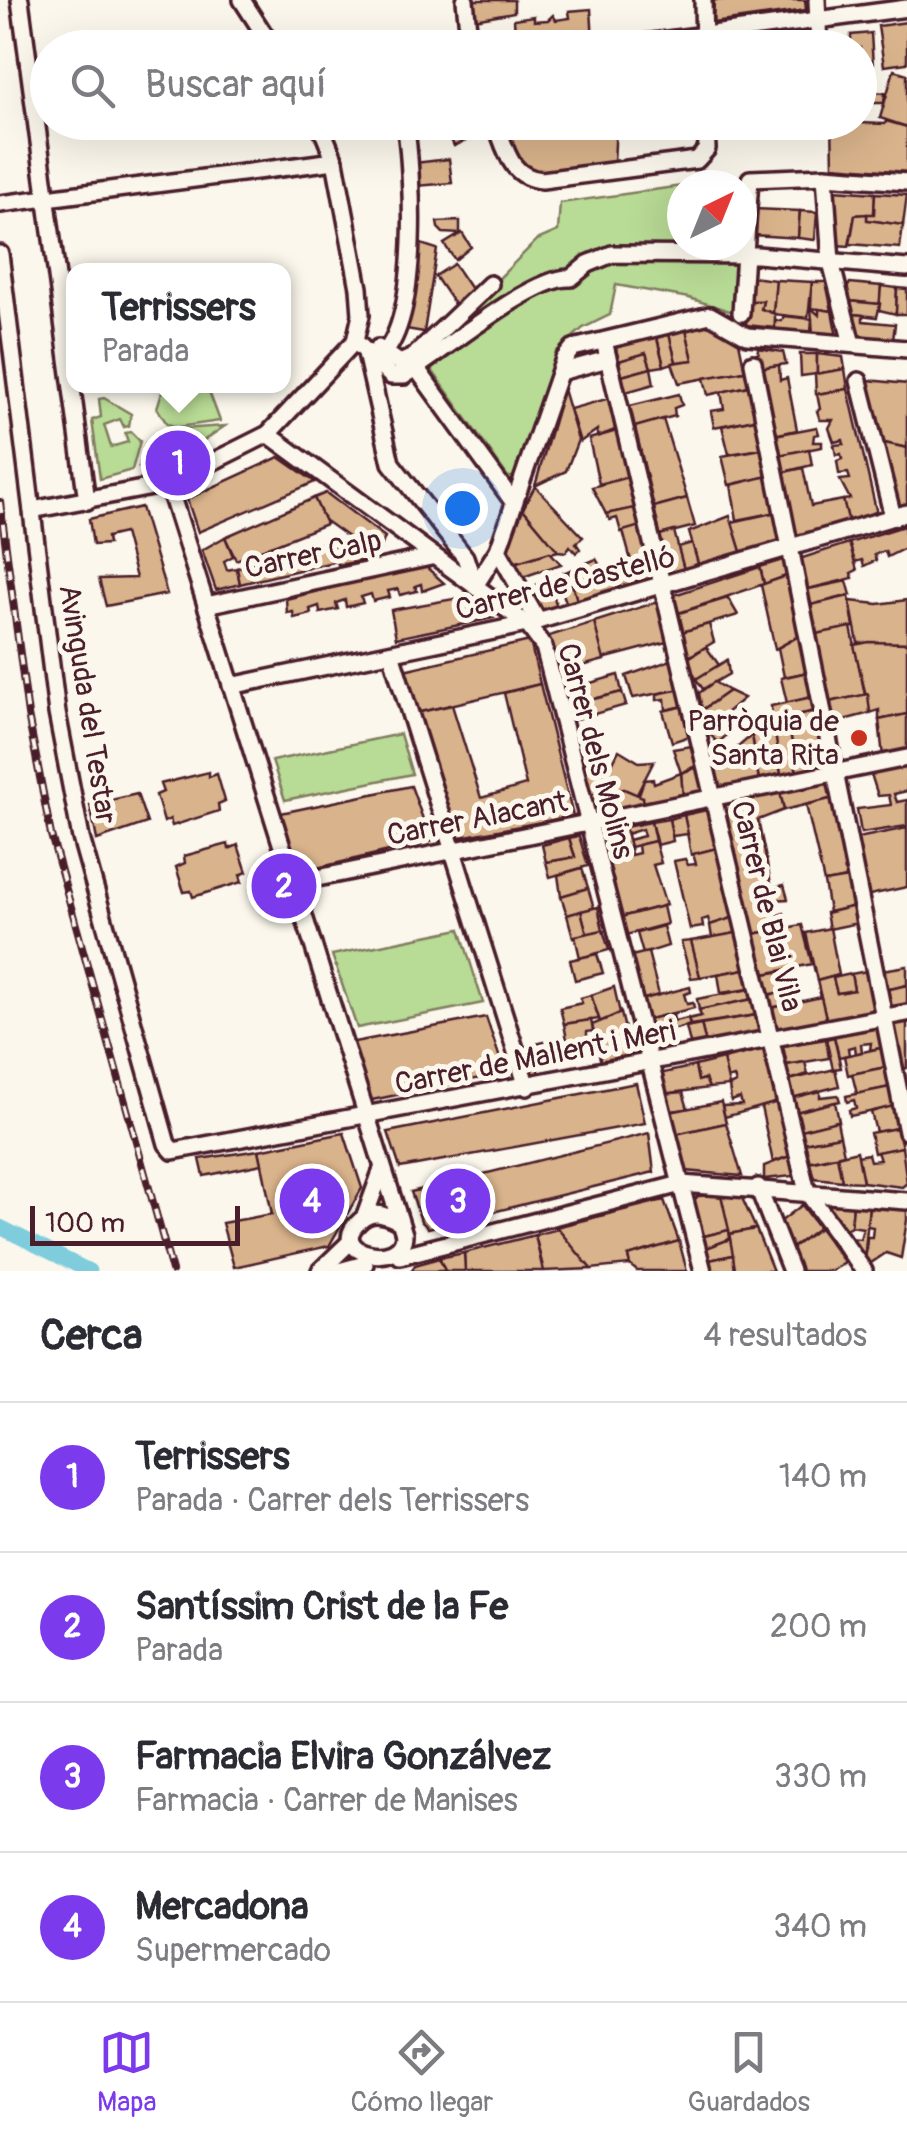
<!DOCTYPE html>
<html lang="es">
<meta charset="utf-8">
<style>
:root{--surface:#fff;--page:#f7f7f7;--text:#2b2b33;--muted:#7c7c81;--line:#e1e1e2;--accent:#7c3aed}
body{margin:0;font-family:Pangolin,sans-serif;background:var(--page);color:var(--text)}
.compass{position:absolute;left:667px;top:170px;width:90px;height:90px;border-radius:50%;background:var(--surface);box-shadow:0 10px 40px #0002;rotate:43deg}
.scale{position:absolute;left:30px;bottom:25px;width:210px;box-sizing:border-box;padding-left:10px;border:5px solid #4a1f2b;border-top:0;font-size:28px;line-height:35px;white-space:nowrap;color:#4a1f2b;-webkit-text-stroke:8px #fbf7ec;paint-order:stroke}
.you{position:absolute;left:462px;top:508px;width:35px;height:35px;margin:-25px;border:8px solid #fff;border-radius:50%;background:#1a73e8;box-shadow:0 0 0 15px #1a73e833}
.badge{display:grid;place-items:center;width:65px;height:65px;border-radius:50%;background:var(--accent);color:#fff;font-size:32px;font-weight:700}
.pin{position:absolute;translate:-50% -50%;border:5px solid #fff;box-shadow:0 2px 10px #0006}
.popup{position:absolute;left:66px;top:263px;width:225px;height:130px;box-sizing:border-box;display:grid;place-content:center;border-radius:20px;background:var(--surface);filter:drop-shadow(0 2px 8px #0005);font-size:32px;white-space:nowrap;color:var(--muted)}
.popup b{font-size:38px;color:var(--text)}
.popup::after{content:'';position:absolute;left:50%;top:100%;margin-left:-20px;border:20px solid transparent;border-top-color:var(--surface)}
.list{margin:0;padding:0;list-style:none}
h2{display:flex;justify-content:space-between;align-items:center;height:130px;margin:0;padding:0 40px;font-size:42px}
h2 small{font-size:32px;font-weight:400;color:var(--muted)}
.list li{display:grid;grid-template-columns:65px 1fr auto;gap:30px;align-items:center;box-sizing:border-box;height:150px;padding:0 40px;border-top:2px solid var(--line)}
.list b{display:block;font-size:38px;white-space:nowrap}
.list p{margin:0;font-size:32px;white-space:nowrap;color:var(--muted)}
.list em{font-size:32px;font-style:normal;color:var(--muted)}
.icon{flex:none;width:55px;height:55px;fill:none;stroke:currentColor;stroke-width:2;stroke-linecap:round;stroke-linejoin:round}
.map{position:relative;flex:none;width:907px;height:1271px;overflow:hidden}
.search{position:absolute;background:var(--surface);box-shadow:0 10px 40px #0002;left:30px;right:30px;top:30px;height:110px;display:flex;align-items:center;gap:25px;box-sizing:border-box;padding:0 35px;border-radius:55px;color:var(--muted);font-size:38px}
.sheet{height:730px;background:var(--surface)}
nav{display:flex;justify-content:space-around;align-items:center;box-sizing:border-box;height:140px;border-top:2px solid var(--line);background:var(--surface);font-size:28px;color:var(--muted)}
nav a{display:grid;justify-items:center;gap:5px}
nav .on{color:var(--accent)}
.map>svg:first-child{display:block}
.green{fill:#b8db95;stroke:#817d60;stroke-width:2.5}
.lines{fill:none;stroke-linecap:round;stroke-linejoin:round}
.canal{stroke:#7eccdc;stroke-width:15}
.building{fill:#d9b38b;stroke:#4a1f2b;stroke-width:2.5}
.minor-casing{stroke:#4a1f2b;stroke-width:22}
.minor{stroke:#fbf7ec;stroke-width:15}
.rail-casing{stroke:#4a1f2b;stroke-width:8}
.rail{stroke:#fbf7ec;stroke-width:4;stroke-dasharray:11;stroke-linecap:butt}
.poi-dot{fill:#c8321e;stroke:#fbf7ec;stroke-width:4}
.labels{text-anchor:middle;stroke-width:10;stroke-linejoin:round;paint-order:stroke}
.street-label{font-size:30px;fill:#4a1f2b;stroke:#fbf7ec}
.poi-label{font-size:30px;fill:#4a1f2b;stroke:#fbf7ec;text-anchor:end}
</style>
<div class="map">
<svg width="907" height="1271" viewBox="0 0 907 1271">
<rect width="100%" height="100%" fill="#fbf7ec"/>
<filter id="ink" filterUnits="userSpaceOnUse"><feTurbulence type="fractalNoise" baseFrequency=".01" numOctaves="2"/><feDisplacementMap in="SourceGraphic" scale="20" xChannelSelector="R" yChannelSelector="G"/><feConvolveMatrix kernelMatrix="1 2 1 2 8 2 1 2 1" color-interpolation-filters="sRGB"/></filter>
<g filter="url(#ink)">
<g class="green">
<path d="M682,186V245H740L736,313L689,298L616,285L610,315L583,328L556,352L516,477H508L422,356L537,240L558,231L560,203Z"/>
<path d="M207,386L220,421L178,427L167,424L157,408L162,392Z"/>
<path d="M104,398L131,414L129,426L124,427L120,419L104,425L111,447L128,442L125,433L131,432L140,441L132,470L100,479L92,420L101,417L99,399Z"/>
<path d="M225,426L200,443L139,467L146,443L159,439L166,430Z"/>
<path d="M400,734L412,774L285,800L272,761Z"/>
<path d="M460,929L483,1003L357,1028L332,955Z"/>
</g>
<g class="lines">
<path class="canal" d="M0,1227L89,1271"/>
</g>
<g class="building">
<path d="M472,0H514V12L474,19Z"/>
<path d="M714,0H805L806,10L713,23Z"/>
<path d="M591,9L593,41L516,48L514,19L534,16V21L548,20L553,15L556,20L570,18L569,11Z"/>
<path d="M907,22V63L884,66L878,26Z"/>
<path d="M487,31V37L496,33L497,48H475L473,35Z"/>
<path d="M871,33L874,83L860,84V48H851V35Z"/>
<path d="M894,70L907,74V127L880,118Z"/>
<path d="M860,91L885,93L884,103H860Z"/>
<path d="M886,121L907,127V172L833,166L832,122L885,124Z"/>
<path d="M463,122H481L485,132L454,146L447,131Z"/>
<path d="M503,122H593L592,131L616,122L614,164L536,174L519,162Z"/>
<path d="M449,159L452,183L416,186L414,163Z"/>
<path d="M834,190L875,193L874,214L855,215L849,246L836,245Z"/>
<path d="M875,193L907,195L903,225L867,220V214H874Z"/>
<path d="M754,209L800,211L798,238L753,235Z"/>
<path d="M800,211L817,212L815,240L798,238Z"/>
<path d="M867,214V220L903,225L900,248L850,244L855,215Z"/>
<path d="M460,221V234L443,233L438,228L437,222Z"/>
<path d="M462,233L471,247L455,260L444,244Z"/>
<path d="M418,243L437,249L424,332L406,329Z"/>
<path d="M454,264L473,292L454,304L435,276Z"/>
<path d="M751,277L776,280L773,314L761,309L763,301H748Z"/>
<path d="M776,280L812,282L808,318L773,314Z"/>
<path d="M812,282H826L832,311L811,308Z"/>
<path d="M850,283L881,286L880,304L848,301L845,292Z"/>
<path d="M881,286L897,288L896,314L879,310Z"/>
<path d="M897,288L907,289V314H896Z"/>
<path d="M748,301H763L761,309L775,314V328L746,325Z"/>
<path d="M848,301L880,304L877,317L853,314Z"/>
<path d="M811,308L819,315V309L832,311L837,337L813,334Z"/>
<path d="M853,314L863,315V321L895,324L893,340L859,336Z"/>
<path d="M784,316L812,319L811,332L775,329V321H782Z"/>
<path d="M709,324L739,342L745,371L679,383L672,363L693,360L686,330Z"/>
<path d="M686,330L693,360L676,362L669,334Z"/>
<path d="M669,334L676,362L664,366L657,337Z"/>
<path d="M656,335L664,366L651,368L646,353L619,361L615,345Z"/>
<path d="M758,348L783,352L786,364L760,368Z"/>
<path d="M646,353L651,368L622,376L619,361Z"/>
<path d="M800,354H817V374L801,376Z"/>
<path d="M817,354L843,357L845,369L817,374Z"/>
<path d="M779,365L780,380L787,378L797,430L774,435L760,368Z"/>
<path d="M651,368L654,384L626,392L622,376Z"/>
<path d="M845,369L848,389L816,394L815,374Z"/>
<path d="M745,371L749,386L708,395L704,378Z"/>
<path d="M868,380L907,384V448L880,442Z"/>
<path d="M749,386L755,419L714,427L711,411L724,409L721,392Z"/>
<path d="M563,389L578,440L566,471L535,486Z"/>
<path d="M848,389L877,514L849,524L843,500L850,499L840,480L850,479L848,473L839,474L837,461L842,459L841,454L836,455L834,445L844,444L843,440L834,442L829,428L833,420H820L817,411L820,409L817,394Z"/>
<path d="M679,394L682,405L674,408L675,416L635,427L630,406Z"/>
<path d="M610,398L615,430L597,437V430L580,442L570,409Z"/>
<path d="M663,419L687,498L654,507L635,427Z"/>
<path d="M755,419L762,449L729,454L722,426Z"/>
<path d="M817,427L819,434L814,435L813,442H822V447L779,455L775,435Z"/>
<path d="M617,431L628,477L599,484L589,439Z"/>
<path d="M880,442L907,448V506L895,510Z"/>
<path d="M762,449L768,476L729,485L722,456Z"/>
<path d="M809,449L812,465L780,473L779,455Z"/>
<path d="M279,457L315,482L198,532L187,499Z"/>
<path d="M803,468L811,506L843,500L849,523L793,540L780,473Z"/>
<path d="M768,476L777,512L737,520L731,485Z"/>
<path d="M628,477L635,508L606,514L592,487Z"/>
<path d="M535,486L583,537L576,543L580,549L576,553L570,546L566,552L558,551L523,509Z"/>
<path d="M326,493L385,537L377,558L338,565L335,548L356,543L324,520L314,498Z"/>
<path d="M314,498L326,524L236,560L225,537Z"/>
<path d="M687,498L695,526L660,535L654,507Z"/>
<path d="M141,507L167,594L106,606L99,579L136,578L124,533L107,537L108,544L93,545L89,519Z"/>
<path d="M635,508L641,528L621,532L617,518L610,520L606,514Z"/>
<path d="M523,509L558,551L514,563L506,552Z"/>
<path d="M777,512L781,543L742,555L732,522Z"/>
<path d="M730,516L742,555L700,571L689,532Z"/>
<path d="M640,526L656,581L638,587L623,531Z"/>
<path d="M904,526L907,547L887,557L885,551L874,554L876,560L864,566L862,560L855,562L849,543Z"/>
<path d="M674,531L685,573L669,576L660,535Z"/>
<path d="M225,537L233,556L224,561L227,570L237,568L240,584L216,590L202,550Z"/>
<path d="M332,540L337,561L240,584L237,568Z"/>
<path d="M692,543L700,571L685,573L678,547Z"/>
<path d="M849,543L857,570L851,573L853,578L804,590L796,560Z"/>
<path d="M550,552L561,564L523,577L514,563Z"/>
<path d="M596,559L605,574L632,563L638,587L579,607L568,571Z"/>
<path d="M786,559L789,575L764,584L760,567Z"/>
<path d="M424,565L444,583L422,591L421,584L415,586L417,591L400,595L398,589L388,591L390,597L373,601L371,594L361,597L363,603L346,607L345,600L336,603L338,609L320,613L319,606L310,609L311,614L294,618L293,612L287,613L286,599Z"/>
<path d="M760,567L764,584L679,613L674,595Z"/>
<path d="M568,571L579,607L569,610L556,575Z"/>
<path d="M789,575L801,635L775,649L761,585Z"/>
<path d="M549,578L558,612L543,614L529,589Z"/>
<path d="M847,581L851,595L807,606L804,590Z"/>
<path d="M849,596L854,627L813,635L807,606Z"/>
<path d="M465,597L493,618L396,638L391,610Z"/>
<path d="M728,598L738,615L682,632L679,613Z"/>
<path d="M907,600V643H858L850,601L878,604Z"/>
<path d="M657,602L667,642L603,659L594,622Z"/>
<path d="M594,622L604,660L553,674L546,637Z"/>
<path d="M709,624L714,642L688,657L682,632Z"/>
<path d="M851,627L865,695L829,702L816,634Z"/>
<path d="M801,635L808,672L784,677L778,648Z"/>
<path d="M530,641L540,684L416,713L404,670Z"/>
<path d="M869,642L907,643V714L879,720V710L870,713L854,645Z"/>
<path d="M706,647L719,665L696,679L687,659Z"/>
<path d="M671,660L681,689L633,698L626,676Z"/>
<path d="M727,660L729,674L703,689L696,679Z"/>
<path d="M808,672L812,697L787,703L781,678Z"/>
<path d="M618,675L622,692L566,706L563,691Z"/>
<path d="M714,682L729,691L702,710L699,693Z"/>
<path d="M540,684L573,816L455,838L416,713L452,705L481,798L526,785L504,693Z"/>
<path d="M681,689L684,706L666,710L665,699L657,700V694Z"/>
<path d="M729,691L744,698L706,730L702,710Z"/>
<path d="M622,692L626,705L570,721L566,706Z"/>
<path d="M868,694L870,713L836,722L829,702Z"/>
<path d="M812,697L816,711L778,719L772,715L771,706Z"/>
<path d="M684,706L690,736L672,742L663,711Z"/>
<path d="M816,711L828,769L797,774L789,726L778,719Z"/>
<path d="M907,714V751L883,757L879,720Z"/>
<path d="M772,715L789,726L797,774L781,776Z"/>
<path d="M724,716L736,727L718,743L706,730Z"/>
<path d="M775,732L781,776L759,781L752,735Z"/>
<path d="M752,735L759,781L720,790L714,767L738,754V747Z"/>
<path d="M692,746L697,765L681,773L673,749Z"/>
<path d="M619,750L639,762L654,761L636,796L624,789L589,795L581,764L605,755L610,768Z"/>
<path d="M698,767L704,794L683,798L681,773Z"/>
<path d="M907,767V791L894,794L897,802L907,800V826L861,833L857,809L891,805L889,795L878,796L871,774Z"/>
<path d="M209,772V777L217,774L225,801L218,804L219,811L172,826L170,819L164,822L156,795L163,792L160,784Z"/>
<path d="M681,773L683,798L643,808V797H638L644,780L653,779L654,783Z"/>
<path d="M830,782L834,798L784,810L780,792Z"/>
<path d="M411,786L431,841L300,872L281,813Z"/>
<path d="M624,789L643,797L644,809L594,816L589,795Z"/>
<path d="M780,792L784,810L758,820L772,888L784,885L788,899L772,900L775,916L784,913L789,927L754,934L724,805Z"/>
<path d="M137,794L147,823L97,840L90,805Z"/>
<path d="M834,798L848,878L824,882L806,805Z"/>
<path d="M707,810L717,848L691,855L684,815Z"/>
<path d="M684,815L688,834L672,836L669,819Z"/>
<path d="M669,819L673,841L657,845L651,822Z"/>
<path d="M651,822L655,841L630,847L628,840L644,836L642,829L627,834L625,827Z"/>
<path d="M625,827L630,847L606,852L601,832Z"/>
<path d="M907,828V887L865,896L853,839Z"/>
<path d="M579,836L588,866L550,877L546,862L575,857L569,838Z"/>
<path d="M569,838L575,857L546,862L542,845Z"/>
<path d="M655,841L661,863L653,865L666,905L621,917L606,852L630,847L631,855L639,853L638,845Z"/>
<path d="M228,844L229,849L238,845L247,872L240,875L242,882L193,897L191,891L184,892L176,867L185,863L184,856Z"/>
<path d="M717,848L732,918L710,925L708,918L702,920L703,927L690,929L674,861L685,859L688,865L696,864L693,854Z"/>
<path d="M582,868L588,888L561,896L558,875Z"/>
<path d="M848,878L855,906L829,912L824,882Z"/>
<path d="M588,888L594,908L567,915L561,896Z"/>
<path d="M663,906L667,924L626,935L621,917Z"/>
<path d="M855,906L858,923L829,929L826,913Z"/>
<path d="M598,907L603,930L587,934L581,911Z"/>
<path d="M581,911L587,934L573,937L567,915Z"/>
<path d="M732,918L736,933L712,938L710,925Z"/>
<path d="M802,925L812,964L764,974L754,934Z"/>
<path d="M663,926L668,946L643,954L637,933Z"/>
<path d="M830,928L839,975L817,981L806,933Z"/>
<path d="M603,930L609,950L580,958L575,936Z"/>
<path d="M736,933L745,969L700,977L691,941Z"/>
<path d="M691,941L700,977L691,978L681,942Z"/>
<path d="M648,952L659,995L641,1000L631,956Z"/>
<path d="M597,954L603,973L575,980L570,960Z"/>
<path d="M907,966V985L886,990L882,970Z"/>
<path d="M745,969L750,989L721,993L718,974Z"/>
<path d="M791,970L794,988L769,995L764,974Z"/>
<path d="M867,971L877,1014L827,1022L817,981L839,975L833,978L837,993L854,990L851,974Z"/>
<path d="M851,974L854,990L837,993L833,978Z"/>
<path d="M907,985V1005L890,1008L886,990Z"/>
<path d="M614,987L620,1013L600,1022L591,995Z"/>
<path d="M690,987L691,992L684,994L687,1004L693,1003L694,1008L646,1020L640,1000Z"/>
<path d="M794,988L797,1002L771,1008L769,995Z"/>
<path d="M750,989L753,999L699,1010L697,999Z"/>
<path d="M591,995L599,1019L564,1024L560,1008L582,1003L580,998Z"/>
<path d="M821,997L827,1022L778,1033L771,1008Z"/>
<path d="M753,999L757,1015L690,1025L688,1019L701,1016L699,1010Z"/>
<path d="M621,1013L633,1061L602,1067L592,1025Z"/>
<path d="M673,1013L674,1021L688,1018L690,1025L651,1036L646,1020Z"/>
<path d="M757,1015L762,1036L706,1044L701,1024Z"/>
<path d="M486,1017L505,1073L367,1101L349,1043Z"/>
<path d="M591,1020L593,1031L587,1032V1041L568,1045L564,1024Z"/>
<path d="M907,1021V1068L903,1069L892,1023Z"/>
<path d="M701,1024L706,1044L691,1047L686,1027Z"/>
<path d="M878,1028L881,1048L870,1050L871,1043L861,1044L862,1052L856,1054L855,1046L848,1048L849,1055L839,1057L834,1036Z"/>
<path d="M672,1032L677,1050L656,1055L651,1036Z"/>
<path d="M834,1037L841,1068L833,1069L826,1039Z"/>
<path d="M826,1039L829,1058L787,1065L783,1046Z"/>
<path d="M544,1042L546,1052L533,1055L534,1062L538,1060V1073L549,1071L551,1077L533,1079L524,1047Z"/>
<path d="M881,1048L886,1067L848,1075L844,1056Z"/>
<path d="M765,1049L778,1102L725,1117L722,1106L742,1105L740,1098L731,1101L729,1086L736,1083L734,1077L727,1079L723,1059Z"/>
<path d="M723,1059L729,1086L709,1088L705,1079L698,1081L695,1066Z"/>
<path d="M805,1062L808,1074L789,1080L787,1065Z"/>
<path d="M695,1066L698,1081L705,1079L709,1088L663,1094L659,1074Z"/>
<path d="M886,1067L890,1087L857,1094L852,1074Z"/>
<path d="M835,1069L839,1086L792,1098L789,1080Z"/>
<path d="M636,1083L645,1123L400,1168L388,1132Z"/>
<path d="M890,1087L893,1107L850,1116L849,1110L856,1108L854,1100L847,1102L846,1096Z"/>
<path d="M820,1091V1097L838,1095L840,1101L796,1112L792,1098Z"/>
<path d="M683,1092L688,1109L670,1111L663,1094Z"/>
<path d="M721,1102L726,1123L676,1134L670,1112Z"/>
<path d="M778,1102L790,1156L773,1162L761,1107Z"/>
<path d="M835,1102L839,1121L801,1130L796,1112Z"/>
<path d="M893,1106L897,1128L876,1132L871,1112Z"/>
<path d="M837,1121L840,1136L804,1143L801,1130Z"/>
<path d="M726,1123L742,1176L686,1171L676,1134Z"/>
<path d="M897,1128L902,1147L874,1153L870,1133Z"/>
<path d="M344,1133L362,1188L329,1246L234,1267L222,1223L272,1214L259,1150Z"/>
<path d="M649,1133L654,1172L428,1228L421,1221L411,1192Z"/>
<path d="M840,1136L844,1154L807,1162L804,1143Z"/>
<path d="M902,1147L907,1183L902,1187L863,1182L857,1156L868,1154L870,1161L880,1160L877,1152Z"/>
<path d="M259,1150L262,1164L204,1176L200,1159Z"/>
<path d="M857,1151L863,1182L842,1181L837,1156Z"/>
<path d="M790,1156L793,1176L764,1179V1166Z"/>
<path d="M837,1156L842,1181L814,1178L809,1162Z"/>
<path d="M721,1195L742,1198L756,1229L729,1234Z"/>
<path d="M721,1195L729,1230L700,1237L690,1204L698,1196Z"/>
<path d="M664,1200L679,1241L628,1256L630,1265L591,1269L556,1227Z"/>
<path d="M821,1204L853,1206L851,1226L837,1233Z"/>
<path d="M802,1205L819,1228L789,1250L776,1225Z"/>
<path d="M853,1206L869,1207L864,1262L848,1243L849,1238L860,1239L863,1228L851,1226Z"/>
<path d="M869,1207L907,1210V1220L901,1258L886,1253L865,1267L867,1237H872L873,1227L867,1226Z"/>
<path d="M819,1228L845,1263L831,1271H798L789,1250Z"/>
<path d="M558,1229L591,1269L544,1271L535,1235Z"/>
<path d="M756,1229L773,1271H735L729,1234Z"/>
<path d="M729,1230L730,1239L704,1249L700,1237Z"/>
<path d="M535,1235L543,1271H465L464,1253Z"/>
<path d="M730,1239L733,1255L705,1261L704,1249Z"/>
<path d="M679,1241L687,1271H637L630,1265L628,1256Z"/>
<path d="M464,1253L465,1271H445L439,1258Z"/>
<path d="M733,1255L735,1271H707L705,1261Z"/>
<path d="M439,1258L445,1271H411L415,1265Z"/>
</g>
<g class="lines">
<g class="minor-casing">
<g id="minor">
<path d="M20,0L87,501"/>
<path d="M242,0L273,48"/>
<path d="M465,0L470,48"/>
<path d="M703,0L704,48"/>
<path d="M817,0L819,48"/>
<path d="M608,48L907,8"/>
<path d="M495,122C506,149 510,178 542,180L697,160L707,149L706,122"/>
<path d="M825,176L831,262L852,344"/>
<path d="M0,204L335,161"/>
<path d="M0,254L57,713L81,838L167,1144L173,1151L907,1013"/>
<path d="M741,313L750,179L825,176L907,182"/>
<path d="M355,341L391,376H404C440,354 534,275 571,278L588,264L612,254L757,255L907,268"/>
<path d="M604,341L807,1192L864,1271"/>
<path d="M378,348L400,363L413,357L490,284"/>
<path d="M366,353L391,463L465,557L475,586L527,624L544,647L703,1271"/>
<path d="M384,353C420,313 413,175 405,122"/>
<path d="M753,363L907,1132"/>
<path d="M417,369L514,503"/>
<path d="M560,372L608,359"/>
<path d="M859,381L893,517"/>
<path d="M268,434L475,586L498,550L564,359L573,348L710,315L747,336L907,349"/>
<path d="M168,484L404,1234C404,1271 323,1253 360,1221C372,1210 383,1214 396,1220"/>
<path d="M32,510L168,484L268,434L355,341L361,315L359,288L335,161L319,122"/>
<path d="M498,550L538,621"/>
<path d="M206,605L431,557"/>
<path d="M391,653L527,1087"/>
<path d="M231,686L527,624L907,513"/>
<path d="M293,883L907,758"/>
<path d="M758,1187L791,1271"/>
<path d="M365,1216L382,1169"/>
<path d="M400,1256L681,1184L907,1201"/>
<path d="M320,1271L351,1241"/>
<path d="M339,1271L365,1264"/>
</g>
</g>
<use href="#minor" class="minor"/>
<g class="rail-casing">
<path id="rail" d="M0,502L28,715L51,835L172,1271"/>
</g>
<use href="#rail" class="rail"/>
</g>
</g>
<circle class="poi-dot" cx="859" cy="738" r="10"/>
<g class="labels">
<g class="street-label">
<text transform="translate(313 554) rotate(-12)" y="10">Carrer Calp</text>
<text transform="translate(565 583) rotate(-14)" y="10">Carrer de Castelló</text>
<text transform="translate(88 704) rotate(81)" y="10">Avinguda del Testar</text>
<text transform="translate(596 751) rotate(75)" y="10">Carrer dels Molins</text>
<text transform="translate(477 818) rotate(-11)" y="10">Carrer Alacant</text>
<text transform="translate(767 906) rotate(76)" y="10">Carrer de Blai Vila</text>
<text transform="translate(535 1057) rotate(-11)" y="10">Carrer de Mallent i Meri</text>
</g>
<g class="poi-label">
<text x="839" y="731">Parròquia de<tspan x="839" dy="34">Santa Rita</tspan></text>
</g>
</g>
</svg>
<svg class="compass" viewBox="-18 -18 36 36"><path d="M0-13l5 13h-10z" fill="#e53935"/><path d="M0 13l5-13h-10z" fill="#7c7c81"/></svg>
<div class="scale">100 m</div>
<div class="you"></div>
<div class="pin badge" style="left:178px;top:463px">1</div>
<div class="popup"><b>Terrissers</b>Parada</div>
<div class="pin badge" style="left:284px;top:886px">2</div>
<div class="pin badge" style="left:458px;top:1201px">3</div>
<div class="pin badge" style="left:312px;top:1201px">4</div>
<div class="search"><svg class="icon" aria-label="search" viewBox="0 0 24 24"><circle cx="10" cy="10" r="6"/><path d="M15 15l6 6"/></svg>Buscar aquí</div>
</div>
<section class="sheet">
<h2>Cerca<small>4 resultados</small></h2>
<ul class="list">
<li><span class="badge">1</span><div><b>Terrissers</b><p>Parada · Carrer dels Terrissers</p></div><em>140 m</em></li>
<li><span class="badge">2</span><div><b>Santíssim Crist de la Fe</b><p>Parada</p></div><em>200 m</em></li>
<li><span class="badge">3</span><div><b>Farmacia Elvira Gonzálvez</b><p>Farmacia · Carrer de Manises</p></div><em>330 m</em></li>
<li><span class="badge">4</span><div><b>Mercadona</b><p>Supermercado</p></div><em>340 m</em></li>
</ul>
</section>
<nav>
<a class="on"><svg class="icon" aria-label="map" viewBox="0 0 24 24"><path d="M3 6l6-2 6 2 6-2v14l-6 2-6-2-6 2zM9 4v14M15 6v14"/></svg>Mapa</a>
<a><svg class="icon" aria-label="directions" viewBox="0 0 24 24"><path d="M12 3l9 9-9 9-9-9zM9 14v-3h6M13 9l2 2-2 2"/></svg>Cómo llegar</a>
<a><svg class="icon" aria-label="saved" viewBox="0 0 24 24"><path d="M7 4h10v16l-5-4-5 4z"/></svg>Guardados</a>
</nav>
